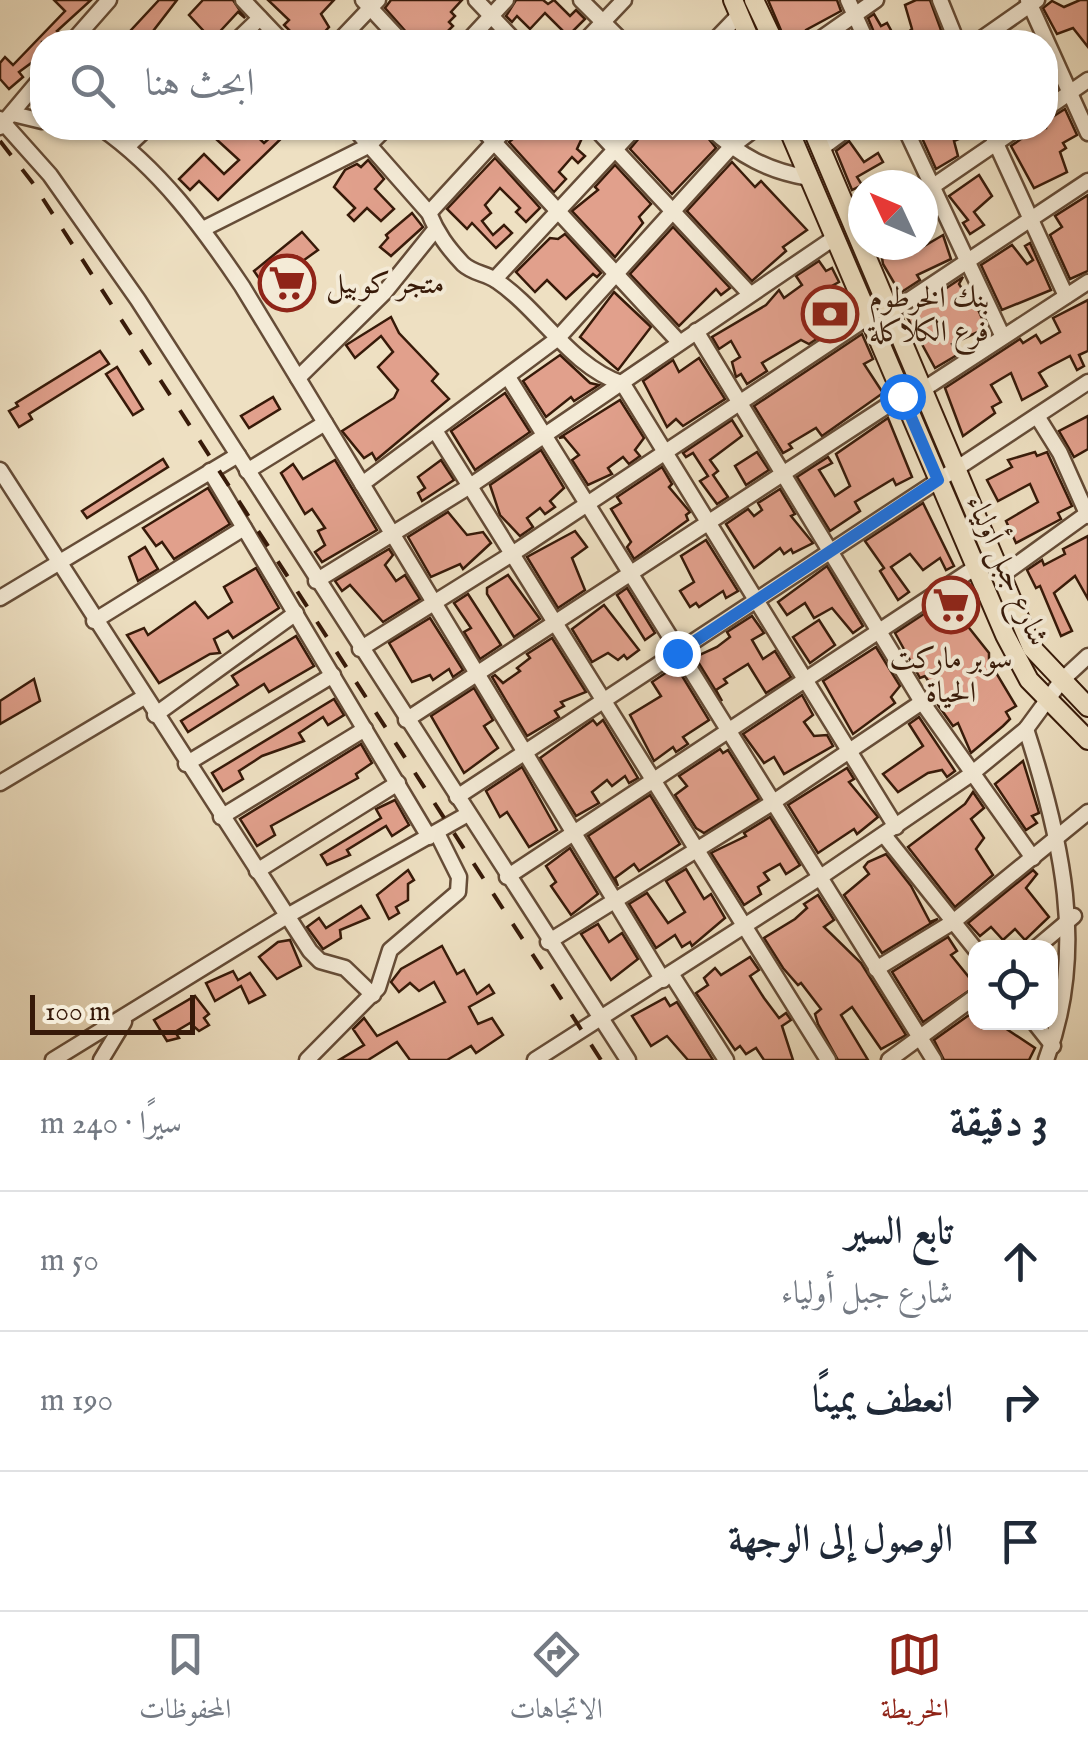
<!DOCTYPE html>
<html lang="ar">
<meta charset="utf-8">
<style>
:root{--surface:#fff;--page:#f2f2f3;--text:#1f2937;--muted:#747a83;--line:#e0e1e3;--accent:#8f2418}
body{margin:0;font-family:"IM FELL English",Amiri,serif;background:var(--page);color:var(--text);direction:rtl}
.controls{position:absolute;right:30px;bottom:30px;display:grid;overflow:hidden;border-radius:20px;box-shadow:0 2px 8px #0004}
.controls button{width:90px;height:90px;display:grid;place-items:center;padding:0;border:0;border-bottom:2px solid var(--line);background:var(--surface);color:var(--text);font:50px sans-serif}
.compass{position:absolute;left:848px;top:170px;width:90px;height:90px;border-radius:50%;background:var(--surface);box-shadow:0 2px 8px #0004;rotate:314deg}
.scale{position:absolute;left:30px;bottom:25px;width:165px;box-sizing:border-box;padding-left:10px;border:5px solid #371a09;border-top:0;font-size:28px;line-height:35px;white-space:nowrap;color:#371a09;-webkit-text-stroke:8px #f4ebd7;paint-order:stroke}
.stop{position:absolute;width:30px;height:30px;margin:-22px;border:8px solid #1a73e8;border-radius:50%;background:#fff}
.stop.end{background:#1a73e8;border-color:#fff;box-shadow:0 2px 10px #0008}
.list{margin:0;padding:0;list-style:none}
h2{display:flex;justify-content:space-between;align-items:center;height:130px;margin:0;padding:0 40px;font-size:42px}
h2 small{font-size:32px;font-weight:400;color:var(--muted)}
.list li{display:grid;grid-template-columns:65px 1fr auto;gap:30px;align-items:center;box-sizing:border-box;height:140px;padding:0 40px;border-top:2px solid var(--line)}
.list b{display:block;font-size:38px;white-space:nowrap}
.list p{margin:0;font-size:32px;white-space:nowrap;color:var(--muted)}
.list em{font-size:32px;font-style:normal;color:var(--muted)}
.icon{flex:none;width:55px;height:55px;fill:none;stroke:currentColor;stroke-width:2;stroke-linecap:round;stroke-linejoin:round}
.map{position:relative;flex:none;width:1088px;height:1060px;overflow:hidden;direction:ltr}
.search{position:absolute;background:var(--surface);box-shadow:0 2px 8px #0004;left:30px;right:30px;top:30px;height:110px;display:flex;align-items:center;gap:25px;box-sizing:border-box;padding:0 35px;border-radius:40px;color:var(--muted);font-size:38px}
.sheet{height:550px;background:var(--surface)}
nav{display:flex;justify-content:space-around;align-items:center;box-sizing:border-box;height:140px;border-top:2px solid var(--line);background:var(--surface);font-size:28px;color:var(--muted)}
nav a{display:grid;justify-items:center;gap:5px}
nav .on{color:var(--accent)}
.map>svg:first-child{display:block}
.building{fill:#e1a08c;stroke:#371a09;stroke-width:2.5}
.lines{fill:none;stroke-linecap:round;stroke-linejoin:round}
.minor-casing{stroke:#654c37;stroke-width:19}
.major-casing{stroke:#371a09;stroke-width:22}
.minor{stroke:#f4ebd7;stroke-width:14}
.major{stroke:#eee0c2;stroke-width:18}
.rail{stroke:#371a09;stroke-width:4;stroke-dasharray:18 18;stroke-linecap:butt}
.route{stroke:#1a73e8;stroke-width:12}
.labels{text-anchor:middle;stroke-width:8;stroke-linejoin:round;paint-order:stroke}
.poi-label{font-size:30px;fill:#371a09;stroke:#f4ebd7;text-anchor:start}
.street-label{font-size:30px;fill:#371a09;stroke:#f4ebd7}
</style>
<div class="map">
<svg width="1088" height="1060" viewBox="0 0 1088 1060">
<rect width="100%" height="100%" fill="#eee0c2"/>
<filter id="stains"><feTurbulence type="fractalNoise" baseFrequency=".002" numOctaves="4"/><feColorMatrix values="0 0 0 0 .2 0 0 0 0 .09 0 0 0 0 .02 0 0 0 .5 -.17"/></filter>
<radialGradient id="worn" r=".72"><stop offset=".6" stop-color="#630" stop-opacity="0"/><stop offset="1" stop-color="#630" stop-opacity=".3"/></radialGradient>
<g class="building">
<path d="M54,0H91L57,31L62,35L54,42H42V55L19,72L23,77L9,89L0,79V63L5,57L13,65L65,11Z"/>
<path d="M159,0H177L150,35L147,33L138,42H120Z"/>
<path d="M203,0H233L245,18L238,12L212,40L189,15Z"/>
<path d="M268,0H334L321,14L329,27L315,42H301L284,25L289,20Z"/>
<path d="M391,0H462L451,12L455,16L449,22L453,26L437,42H415L385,8Z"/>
<path d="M516,0H543L548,4L554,0L570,16L576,10L585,19L568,36L545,13L530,29L517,16L512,22L506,16Z"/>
<path d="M768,0H837L841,11L806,30V42H786Z"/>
<path d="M916,0H930L941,30L936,35L943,42H878L868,18L874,14L881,26L887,23L897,41L912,29L905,5Z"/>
<path d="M1080,0H1088V47L1073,28L1057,34L1043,8L1052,1L1064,7Z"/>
<path d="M1065,109L1077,135L1063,143L1066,148L1060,152L1067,172L1034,188L1011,146L1037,128H1046V121Z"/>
<path d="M204,128H248L264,143L281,128H292L218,200L199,181L190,190L179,179L204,154L224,174L239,160Z"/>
<path d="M527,128H560L570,137L575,131L582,138L577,149L585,156L578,163L572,157L559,172L566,179L554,192L509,142Z"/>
<path d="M658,128H700L716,148L672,194L630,149L645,131L650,135Z"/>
<path d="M944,128L979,130L954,141L958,156L936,169L922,138Z"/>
<path d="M849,141L864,162L878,153L883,162L857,177L862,185L852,190L836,151Z"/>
<path d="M495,158L540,208L526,222L516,212L520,208L500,188L485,205L491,213L482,221L493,235L504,225L512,233L496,248L472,223L467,229L447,209Z"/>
<path d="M368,160L384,179L375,189L394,209L381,221L367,208L354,221L348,215L355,208L334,187L345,170L357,164L361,167Z"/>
<path d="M732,162L755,187L761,181L807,230L783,247L786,251L752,281L687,211Z"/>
<path d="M615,165L651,204L639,217L643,223L615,257L572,211L598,190L595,187Z"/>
<path d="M979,175L992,196L974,212L984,225L970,234L963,223L968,220L949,196Z"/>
<path d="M1088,195V271L1070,279L1050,235L1062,227L1055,216Z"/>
<path d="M412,213L423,227L391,256L380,247L388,238L386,235Z"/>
<path d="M673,227L730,288L721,295L716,289L679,326L630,274Z"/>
<path d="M302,232L318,250L300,263L297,257L261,281L254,271Z"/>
<path d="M565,234L601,273L597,277L593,274L566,299L547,280L535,292L516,272L550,238L558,239Z"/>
<path d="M943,235L951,259L917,275L920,280L900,293L883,264L880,245H903L909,255Z"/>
<path d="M1030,243L1051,290L1002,310L981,265L1012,245L1027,264L1033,260L1025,246Z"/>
<path d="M819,261L826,271L832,268L839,282L830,287L847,319L809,344L801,340L762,363L767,371L747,384L741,374L736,377L732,362L740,357L731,341L719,349L712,337L766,305L779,290L784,298L802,285L796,276Z"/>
<path d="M963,277L959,284L969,300L973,298L984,323L979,326L982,330L952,344L957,355L935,368L906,315Z"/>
<path d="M614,292L651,327L618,370L580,337Z"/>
<path d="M1088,300V351L1079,355L1084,366L1077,370L1070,356L1047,368L1039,373L1047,386L1022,400L1011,373L991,385L1001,402L992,407L995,413L963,436L945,388L1020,339L1023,343L1036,335L1041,343L1060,332L1053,318Z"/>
<path d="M391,317L399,333L438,374L432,381L449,399L376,460L372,453L364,458L342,431L394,398L398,390L378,367L393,352L381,336L355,358L346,345Z"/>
<path d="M862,334L873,359L864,364L883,393L822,436L816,428L789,444L792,448L783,453L754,406Z"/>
<path d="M100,351L109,364L29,414L32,419L19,427L9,411L18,406L16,403Z"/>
<path d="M560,355L590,383L599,385L574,401L571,397L546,417L523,381Z"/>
<path d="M699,358L725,399L683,426L676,419L667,427L643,381L673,360L679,372Z"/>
<path d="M117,367L143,409L133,415L106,374Z"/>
<path d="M505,393L530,432L475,470L451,431Z"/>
<path d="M273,397L280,409L249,428L241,416Z"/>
<path d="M620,400L644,438L635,450L640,456L629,464L623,457L608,468L612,474L588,485L572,460L579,455L564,437L559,438Z"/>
<path d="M1088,416V449L1074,457L1059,431Z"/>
<path d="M888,418L912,477L896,485L893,479L855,502L860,511L830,531L797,477L828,457L832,463L819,470L835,496L850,486L836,454Z"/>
<path d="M732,420L742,436L710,460L718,471L713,475L728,497L717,504L700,481L708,476L693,453L686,457L683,453Z"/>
<path d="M541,450L564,488L550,501L555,507L545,514L540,508L527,518L533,527L520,536L500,515L490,485Z"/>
<path d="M757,452L769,470L746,485L735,466Z"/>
<path d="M1035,452L1037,456L1047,452L1072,506L1058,513L1061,519L1016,543L1006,521L1038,502L1030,484L998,501L987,480L1012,467L1008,460Z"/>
<path d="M163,459L168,467L87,518L82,511Z"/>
<path d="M335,460L377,530L322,562L315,552L325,545L318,531L325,528L312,509L305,514L281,473L293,464L303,479Z"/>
<path d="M441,460L454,480L422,501L418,493L425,488L418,477Z"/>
<path d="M662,467L672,484L669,487L690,512L686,515L688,520L634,559L627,547L631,542L611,509L621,503L617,497Z"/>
<path d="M208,488L230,524L174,559L162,542L156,546L143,528Z"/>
<path d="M780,489L795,514L791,516L813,543L793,553L791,549L784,554L780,548L754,568L726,524L748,509L754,516L762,510L758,503Z"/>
<path d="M923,503L954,566L946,570L940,558L923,570L910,554L891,567L909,592L898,600L880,571L884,568L865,541Z"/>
<path d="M448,512L467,535L483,532L491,543L463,569L460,564L431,577L408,537Z"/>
<path d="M575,531L587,547L572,558L585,590L558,608L527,557Z"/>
<path d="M1088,536V599L1075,576L1054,593L1072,631L1061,636L1040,586L1036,588L1027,570L1042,560L1044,565L1065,554L1063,549Z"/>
<path d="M706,540L738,591L726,598L723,591L699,607L696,603L690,607L680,591L694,582L681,556Z"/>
<path d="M145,547L158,569L138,581L129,557Z"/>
<path d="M389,549L393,555L385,565L396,581L405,575L420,599L383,622L350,585L342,591L335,581Z"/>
<path d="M827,566L863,626L853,633L832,608L814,618L805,603L787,615L778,602Z"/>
<path d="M256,568L279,608L233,638L228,631L214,639L220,653L210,654L159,683L127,635L144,628L148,635L195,602L208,618L232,602L224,587Z"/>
<path d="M508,575L540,619L514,637L487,594V588Z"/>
<path d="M965,587L977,612L962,619L989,653V661L1016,706L1006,712L1010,719L1003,726L971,753L958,723L953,726L938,705L942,702L925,676L920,678L895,633Z"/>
<path d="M627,588L655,633L645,640L617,595Z"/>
<path d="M468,594L501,645L480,659L464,632L471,628L454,603Z"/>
<path d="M604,605L639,650L627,659L624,655L618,660L608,653L592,662L572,629Z"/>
<path d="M752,616L764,633L752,640L763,659L775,651L791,677L766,693L748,664L724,679L727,683L716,690L722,701L695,657L717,647L730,637L727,632Z"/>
<path d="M430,618L463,670L453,677L449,669L433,680L430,675L412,682L389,643Z"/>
<path d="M819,620L835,645L810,663L793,637Z"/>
<path d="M296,636L314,666L269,692L264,684L188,732L181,721L238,685L232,676Z"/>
<path d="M552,638L586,692L561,702L564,706L555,711L559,717L527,736L492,677L495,675L503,683L520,671L517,668L530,658L527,654Z"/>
<path d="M876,647L900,686L891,697L895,703L853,734L823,681Z"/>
<path d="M676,666L709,720L683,737L688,744L676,752L673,747L654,761L630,715L661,696L652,682Z"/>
<path d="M34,679L40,701L0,724V701Z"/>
<path d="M474,688L493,720L484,726L498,748L464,773L431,716Z"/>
<path d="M802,695L813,715L804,722L814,736L827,735L833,746L784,774L774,757L764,763L743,734Z"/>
<path d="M334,699L344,715L328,725L323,717L299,733L304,741L262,756L239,771L243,779L223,791L212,773Z"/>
<path d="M919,717L955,771L947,777L942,770L928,773L898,792L883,774L923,746L909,724Z"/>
<path d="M593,720L597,725L603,720L638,778L629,783L625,776L612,786L607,780L592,792L599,803L576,816L540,758Z"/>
<path d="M361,744L372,763L356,774L358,778L271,826L275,835L257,846L240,819Z"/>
<path d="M720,749L723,753L728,750L759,799L704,833L696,828L675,795L687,786L679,776Z"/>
<path d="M1023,761L1039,813L1032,816L1037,823L1026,830L995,784Z"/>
<path d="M522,767L557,830L529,847L507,812L500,817L486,791Z"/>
<path d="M847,768L854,779L849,782L878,817L857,834L854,829L818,853L788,805Z"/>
<path d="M973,792L984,808L971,819L984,838L976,849L993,875L955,907L908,847L965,804Z"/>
<path d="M650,795L680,844L639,871L634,864L615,878L618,886L588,836Z"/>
<path d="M395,800L409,825L392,836L386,826L347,850L350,855L327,865L321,855L381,818L376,809Z"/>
<path d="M770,817L800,865L786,874L780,864L764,873L769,880L758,887L761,894L744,905L711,853L746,836L744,833Z"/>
<path d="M570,848L598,894L571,915L551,886L556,882L546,866Z"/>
<path d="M886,854L911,886L930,922L938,919L882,953L844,895L869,874L864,867L868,862Z"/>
<path d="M686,869L704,899L711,894L725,918L692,946L690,942L682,947L675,935L656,948L629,904L647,893L668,923L685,912L666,881Z"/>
<path d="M408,870L414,880L408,884V900L396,907L399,913L389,919L377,895Z"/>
<path d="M1033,870L1037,874L1026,888L1049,917L1025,940L1015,929L1003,940L991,927L980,936L968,923Z"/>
<path d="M818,895L834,920L824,927L861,963L906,1035L881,1049L852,1007L841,1015L868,1060H838L818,1024L815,1014L821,1009L801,983L798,985L783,968L764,938L795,919L807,908L804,904Z"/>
<path d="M361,906L369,918L340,930L341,938L323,949L307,927L319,918L326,928Z"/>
<path d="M598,924L609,942L622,933L638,959L611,980L581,934Z"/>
<path d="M948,937L957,951L951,955L976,986L923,1022L892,972Z"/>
<path d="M290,940L301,966L277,979L259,957L278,942Z"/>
<path d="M442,946L457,974L464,970L477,994L489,985L494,993L469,1007L478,1024L492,1018L503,1035L476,1053L471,1046L447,1060H410L397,1042L368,1060H339L364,1045L353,1029L364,1018L377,1036L445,1002L434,982L419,991L410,983L399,992L391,982L401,969Z"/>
<path d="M750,957L759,970L750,976L764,998L779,1018L786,1013L791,1020L782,1026L793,1060H764L756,1048L746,1054L740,1046L735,1050L696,993L708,985L704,978L715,968L721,975Z"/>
<path d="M233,971L238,980L250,973L265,995L249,1003L241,986L215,1001L206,983Z"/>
<path d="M195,996L209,1014L204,1018L209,1025L199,1031L190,1023L175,1032L179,1038L167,1041L154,1020Z"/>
<path d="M665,998L670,1006L677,1002L713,1060H688L667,1036L651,1046L632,1016Z"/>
<path d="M976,1010V1022H996L1035,1048L1029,1060H944L934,1040Z"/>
</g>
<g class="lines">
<g class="minor-casing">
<g id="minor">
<path d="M243,0L283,42"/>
<path d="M363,0L402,42"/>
<path d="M476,0L516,42"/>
<path d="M581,0L623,42"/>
<path d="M848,0L867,42"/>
<path d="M940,0L957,42"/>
<path d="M1028,0L1088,133"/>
<path d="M72,42L109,0"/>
<path d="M235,42L260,18"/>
<path d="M338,42L378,0"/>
<path d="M467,42L506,0"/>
<path d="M584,42L624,0"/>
<path d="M713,42L739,15"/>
<path d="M816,42L876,0"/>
<path d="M977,42L1037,0"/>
<path d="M1046,109L1088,80"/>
<path d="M13,114L42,121"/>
<path d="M0,119L50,175L138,300L628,1060"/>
<path d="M0,127L42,77"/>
<path d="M101,128C159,168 203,228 242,286L663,980"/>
<path d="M354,128L429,213C437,233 447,247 463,264C474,274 486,273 497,281C541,311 570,366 623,384L896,827"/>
<path d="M481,128L679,342"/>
<path d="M595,128L749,293"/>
<path d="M710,128C740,156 768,171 809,178"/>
<path d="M905,128L1002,335"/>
<path d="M989,128L1066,296"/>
<path d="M128,146L147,128"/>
<path d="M822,148L849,128"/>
<path d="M923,193L1018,128"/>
<path d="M429,213L507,128"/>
<path d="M203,229L368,146L386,128"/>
<path d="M495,279L635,128"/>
<path d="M891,312L1088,181"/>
<path d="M696,331L922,702L1033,858"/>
<path d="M508,377L934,1060"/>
<path d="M298,378L384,293L434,231"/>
<path d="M924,389L1088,282"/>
<path d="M1037,416L1060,453L1088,516"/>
<path d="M436,432L828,1060"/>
<path d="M0,470L310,951L320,961L345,968L373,995"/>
<path d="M210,471L429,837"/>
<path d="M247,471L325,423"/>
<path d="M362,484L557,339L731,147L756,128"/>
<path d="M1005,573L1088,513"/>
<path d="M316,581L470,486L834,238"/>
<path d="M0,598L238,455"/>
<path d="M94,621L244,528"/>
<path d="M360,649L512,554L867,318"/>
<path d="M155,715L296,613"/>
<path d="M406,720L902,396"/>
<path d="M1026,729C1061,837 1088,950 1046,1060"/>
<path d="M186,764L333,675"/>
<path d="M0,783L144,697"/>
<path d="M457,797L1088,382"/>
<path d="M221,817L365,729"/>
<path d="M884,835L976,950"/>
<path d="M257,871L398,783"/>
<path d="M507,877L976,567"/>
<path d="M548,942L772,803L922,702"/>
<path d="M1036,948L1074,916"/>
<path d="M876,969L953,922L1088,812"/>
<path d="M672,975L726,1060"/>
<path d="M1034,1022L1053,1046"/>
<path d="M53,1060L287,916L468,814"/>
<path d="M101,1060L124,1022"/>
<path d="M307,1060L378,988L390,950L458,892L459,877L437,833"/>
<path d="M535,1060L819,878L970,775L1026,729L1062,680L1088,656"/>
<path d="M889,1060L976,996"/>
</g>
</g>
<g class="major-casing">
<g id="major">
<path d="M733,0L751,42"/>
<path d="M754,0L774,42"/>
<path d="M788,128L1005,635L1029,680L1088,740"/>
<path d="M812,128L1032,648L1088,707"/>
</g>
</g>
<use href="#minor" class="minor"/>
<use href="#major" class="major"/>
<path class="rail" d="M0,141L32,182L601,1060"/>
</g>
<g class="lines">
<path class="route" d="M677,653L938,480L902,396"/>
</g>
<defs>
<g id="supermarket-ring" transform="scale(2.875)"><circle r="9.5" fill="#f4ebd7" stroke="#8f2418" stroke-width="1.5"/><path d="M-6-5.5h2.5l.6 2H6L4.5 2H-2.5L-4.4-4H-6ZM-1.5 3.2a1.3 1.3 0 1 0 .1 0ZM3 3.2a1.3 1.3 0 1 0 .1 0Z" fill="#8f2418"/></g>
<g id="bank-ring" transform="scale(2.875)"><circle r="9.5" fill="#f4ebd7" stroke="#8f2418" stroke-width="1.5"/><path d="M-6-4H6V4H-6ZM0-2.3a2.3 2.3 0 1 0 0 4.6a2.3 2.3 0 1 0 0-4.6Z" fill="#8f2418"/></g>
</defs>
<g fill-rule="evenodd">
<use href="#supermarket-ring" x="287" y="283"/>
<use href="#bank-ring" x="830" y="314"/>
<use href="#supermarket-ring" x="951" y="605"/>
</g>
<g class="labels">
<g class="poi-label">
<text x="326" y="293">متجر كوبيل</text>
<text x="869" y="307">بنك الخرطوم<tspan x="869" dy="34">فرع الكلاكلة</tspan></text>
<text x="951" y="668" text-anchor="middle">سوبر ماركت<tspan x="951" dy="34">الحياة</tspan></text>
</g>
<g class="street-label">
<text transform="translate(1008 570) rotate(66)" y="10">شارع جبل أولياء</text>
</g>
</g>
<rect width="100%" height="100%" filter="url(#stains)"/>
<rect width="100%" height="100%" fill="url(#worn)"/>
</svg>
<div class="controls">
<button><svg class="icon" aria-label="locate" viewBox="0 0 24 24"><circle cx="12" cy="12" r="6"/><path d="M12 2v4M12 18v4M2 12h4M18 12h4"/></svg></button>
</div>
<svg class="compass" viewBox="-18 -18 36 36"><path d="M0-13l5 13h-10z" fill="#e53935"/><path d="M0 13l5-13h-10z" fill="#747a83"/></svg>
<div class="scale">100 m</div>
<div class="stop" style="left:902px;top:396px"></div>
<div class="stop end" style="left:677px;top:653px"></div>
<div class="search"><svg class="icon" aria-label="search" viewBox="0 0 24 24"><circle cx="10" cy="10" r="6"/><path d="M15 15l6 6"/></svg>ابحث هنا</div>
</div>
<section class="sheet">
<h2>3 دقيقة<small>سيرًا · 240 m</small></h2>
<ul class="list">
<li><svg class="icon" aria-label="ahead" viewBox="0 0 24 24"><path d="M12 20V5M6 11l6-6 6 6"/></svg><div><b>تابع السير</b><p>شارع جبل أولياء</p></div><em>50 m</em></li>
<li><svg class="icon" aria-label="right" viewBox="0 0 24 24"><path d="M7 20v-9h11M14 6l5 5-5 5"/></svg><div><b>انعطف يمينًا</b></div><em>190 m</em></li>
<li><svg class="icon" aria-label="arrive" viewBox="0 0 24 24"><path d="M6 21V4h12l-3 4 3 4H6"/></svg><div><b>الوصول إلى الوجهة</b></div></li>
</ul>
</section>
<nav>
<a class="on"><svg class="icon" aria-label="map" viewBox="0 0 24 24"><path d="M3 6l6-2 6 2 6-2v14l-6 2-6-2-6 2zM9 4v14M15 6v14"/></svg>الخريطة</a>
<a><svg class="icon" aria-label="directions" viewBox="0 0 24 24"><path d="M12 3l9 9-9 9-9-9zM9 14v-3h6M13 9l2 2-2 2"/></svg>الاتجاهات</a>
<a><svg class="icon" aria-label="saved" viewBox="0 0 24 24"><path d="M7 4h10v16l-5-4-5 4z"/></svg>المحفوظات</a>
</nav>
